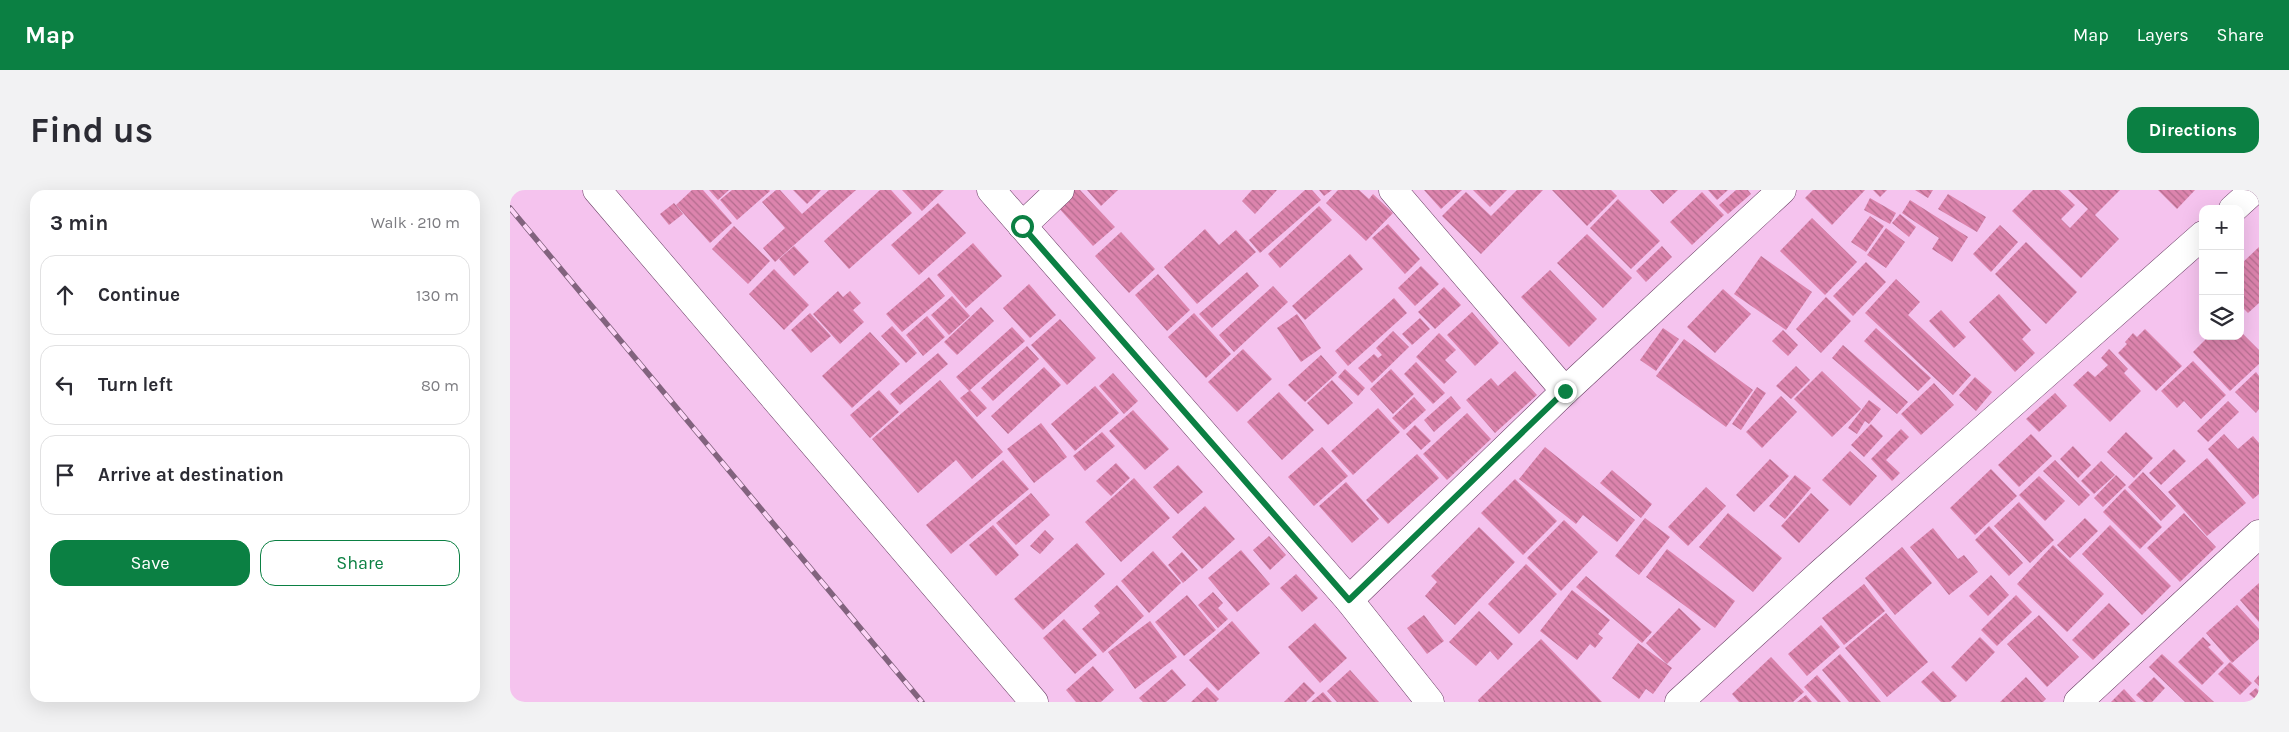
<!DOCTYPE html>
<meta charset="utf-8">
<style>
:root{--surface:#fff;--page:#f2f2f3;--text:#2b2b33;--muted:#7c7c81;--line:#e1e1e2;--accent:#0b8043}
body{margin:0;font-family:Karla,sans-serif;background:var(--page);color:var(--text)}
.controls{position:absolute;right:15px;top:15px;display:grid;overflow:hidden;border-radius:10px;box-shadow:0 5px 20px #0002}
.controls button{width:45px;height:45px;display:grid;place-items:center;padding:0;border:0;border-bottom:1px solid var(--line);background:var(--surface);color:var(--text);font:25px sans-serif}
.stop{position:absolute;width:15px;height:15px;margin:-11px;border:4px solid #0b8043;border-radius:50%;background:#fff}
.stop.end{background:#0b8043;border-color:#fff;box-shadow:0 1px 5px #0008}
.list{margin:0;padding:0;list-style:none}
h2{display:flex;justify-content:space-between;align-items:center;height:65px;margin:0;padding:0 20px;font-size:21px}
h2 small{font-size:16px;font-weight:400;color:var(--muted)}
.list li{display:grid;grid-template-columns:32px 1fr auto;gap:15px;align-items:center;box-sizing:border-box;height:80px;margin:0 10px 10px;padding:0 10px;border:1px solid var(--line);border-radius:15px}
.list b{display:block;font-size:19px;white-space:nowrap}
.list em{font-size:16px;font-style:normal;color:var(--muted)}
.actions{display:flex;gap:10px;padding:15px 20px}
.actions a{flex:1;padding:11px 0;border:1px solid var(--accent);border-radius:15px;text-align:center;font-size:18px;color:var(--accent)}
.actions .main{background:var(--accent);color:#fff}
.icon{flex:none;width:28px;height:28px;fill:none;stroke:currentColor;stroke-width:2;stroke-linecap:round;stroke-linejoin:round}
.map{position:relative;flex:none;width:1749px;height:512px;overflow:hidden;border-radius:15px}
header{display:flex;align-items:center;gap:30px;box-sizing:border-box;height:70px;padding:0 25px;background:var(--accent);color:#fff}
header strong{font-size:24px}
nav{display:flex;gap:28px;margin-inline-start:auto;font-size:18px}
.intro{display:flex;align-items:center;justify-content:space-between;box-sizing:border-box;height:120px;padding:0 30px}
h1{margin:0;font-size:35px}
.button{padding:12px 22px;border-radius:15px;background:var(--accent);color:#fff;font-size:18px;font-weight:700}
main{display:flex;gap:30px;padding:0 30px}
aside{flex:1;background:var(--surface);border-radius:15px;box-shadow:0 5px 20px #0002}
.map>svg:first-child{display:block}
.building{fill:url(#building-back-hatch)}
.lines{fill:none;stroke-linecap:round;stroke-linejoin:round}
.minor-casing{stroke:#693e64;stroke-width:29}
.secondary-casing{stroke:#693e64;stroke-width:29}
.minor{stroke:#fff;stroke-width:28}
.secondary{stroke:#fff;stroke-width:28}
.rail-casing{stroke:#82637e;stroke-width:5.5}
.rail{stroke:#fdd4f7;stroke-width:4;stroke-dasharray:11;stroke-linecap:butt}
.route{stroke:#0b8043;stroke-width:6}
</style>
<header>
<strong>Map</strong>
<nav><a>Map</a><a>Layers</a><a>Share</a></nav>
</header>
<div class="intro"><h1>Find us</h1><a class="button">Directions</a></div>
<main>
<aside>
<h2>3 min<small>Walk · 210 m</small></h2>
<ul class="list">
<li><svg class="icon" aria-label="ahead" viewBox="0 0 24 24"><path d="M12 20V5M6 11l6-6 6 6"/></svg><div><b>Continue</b></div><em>130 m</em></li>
<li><svg class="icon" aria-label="left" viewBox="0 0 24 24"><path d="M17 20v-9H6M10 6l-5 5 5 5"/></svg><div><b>Turn left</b></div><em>80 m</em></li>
<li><svg class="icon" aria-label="arrive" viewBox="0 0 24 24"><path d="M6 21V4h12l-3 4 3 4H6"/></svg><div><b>Arrive at destination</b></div></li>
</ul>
<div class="actions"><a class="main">Save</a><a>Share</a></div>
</aside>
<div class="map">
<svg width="1749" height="512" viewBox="0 0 1749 512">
<defs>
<pattern id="building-back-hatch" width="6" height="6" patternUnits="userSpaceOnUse" patternTransform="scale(1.25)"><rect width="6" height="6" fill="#dc84ad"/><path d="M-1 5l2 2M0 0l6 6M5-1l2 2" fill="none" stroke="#b36c8e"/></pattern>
</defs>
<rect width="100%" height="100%" fill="#f5c3ee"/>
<g class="building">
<path d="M182,0H193L222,33L200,53L166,15Z"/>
<path d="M199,0H219L208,10Z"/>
<path d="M222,0H259L260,1L227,30L210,10Z"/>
<path d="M266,0H270L292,24L319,0H346L265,72L253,58L275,38L252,12Z"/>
<path d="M283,0H311L297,14Z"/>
<path d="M370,0H381L402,23L339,79L314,51Z"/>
<path d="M392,0H434L412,21Z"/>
<path d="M564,0H570L605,37L583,56L547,16Z"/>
<path d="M577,0H608L591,16Z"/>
<path d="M742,0H767L745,24L732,11Z"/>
<path d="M795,0H802L811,10L750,63L739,50Z"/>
<path d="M809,0H822L814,6Z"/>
<path d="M828,0H849L859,9L863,4L883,23L856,51L816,13Z"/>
<path d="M914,0H952L931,19Z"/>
<path d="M963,0H997L980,17Z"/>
<path d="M1007,0H1033L971,64L932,26L956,2L981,26Z"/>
<path d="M1042,0H1101L1107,6L1077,36Z"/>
<path d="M1140,0H1168L1153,14Z"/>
<path d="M1198,0H1218L1207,10Z"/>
<path d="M1226,0H1238L1241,4L1218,24L1209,15Z"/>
<path d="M1303,0H1355L1322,35L1295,8Z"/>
<path d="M1363,0H1377L1370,7Z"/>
<path d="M1405,0H1423L1418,8Z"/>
<path d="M1523,0H1549L1565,15L1551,29L1560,38L1578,19L1558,0H1610L1585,25L1609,49L1571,88L1502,21Z"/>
<path d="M1648,0H1685L1667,19Z"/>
<path d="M1192,2L1214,25L1182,55L1160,32Z"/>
<path d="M1438,4L1476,27L1467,42L1428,19Z"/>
<path d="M1360,8L1386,23L1380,34L1354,20Z"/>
<path d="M1108,9L1150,51L1121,79L1080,38Z"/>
<path d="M1400,10L1458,47L1442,72L1422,59L1429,48L1392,23Z"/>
<path d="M164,13L173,24L159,35L150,24Z"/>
<path d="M428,13L456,43L409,85L381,55Z"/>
<path d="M809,16L822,30L770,78L758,64Z"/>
<path d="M1390,24L1406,37L1399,47L1382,33Z"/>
<path d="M1360,26L1374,36L1356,62L1341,52Z"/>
<path d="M1302,28L1347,72L1315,105L1270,61Z"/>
<path d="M878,34L910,69L895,84L862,48Z"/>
<path d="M1490,35L1508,52L1481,82L1463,64Z"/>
<path d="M224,36L260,71L238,94L202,59Z"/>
<path d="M1376,38L1395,52L1376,78L1357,65Z"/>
<path d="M695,39L709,55L726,40L746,62L687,114L654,77Z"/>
<path d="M611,42L645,79L619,103L585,66Z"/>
<path d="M1077,44L1122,88L1093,118L1047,73Z"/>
<path d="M1516,52L1567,102L1536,134L1485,84Z"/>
<path d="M463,53L492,86L456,118L427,85Z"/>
<path d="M284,56L299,72L284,86L269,69Z"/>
<path d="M1152,56L1162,67L1136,92L1126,81Z"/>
<path d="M1749,57V113L1738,123L1730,115V75Z"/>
<path d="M840,64L853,79L795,130L782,116Z"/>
<path d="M1251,66L1302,102L1276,140L1224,104Z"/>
<path d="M1356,72L1376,92L1343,126L1323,106Z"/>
<path d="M911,76L929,94L905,116L888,98Z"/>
<path d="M264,79L299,115L274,140L239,104Z"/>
<path d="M1040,80L1087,129L1059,157L1011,107Z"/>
<path d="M737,82L749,96L702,138L689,124Z"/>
<path d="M648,84L680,120L657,141L625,105Z"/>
<path d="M419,87L435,106L392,142L376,124Z"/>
<path d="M1386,89L1410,112L1398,125L1461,185L1443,205L1355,123Z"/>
<path d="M519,94L546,125L520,148L493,118Z"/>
<path d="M763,96L778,112L724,162L709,145Z"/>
<path d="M934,97L951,115L925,139L908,122Z"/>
<path d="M1213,99L1241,124L1205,163L1177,137Z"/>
<path d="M328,101L333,107L340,101L351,113L343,120L354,132L330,154L303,124Z"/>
<path d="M1489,104L1521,140L1512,149L1525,163L1505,182L1459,132Z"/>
<path d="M442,106L460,126L439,145L421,125Z"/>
<path d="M1316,107L1341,131L1311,163L1286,139Z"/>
<path d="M884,108L897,123L838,176L825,161Z"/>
<path d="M471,117L484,131L447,165L434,152Z"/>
<path d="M1431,120L1456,147L1444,158L1419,131Z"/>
<path d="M962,122L989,153L965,176L937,145Z"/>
<path d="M300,123L321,146L301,163L281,140Z"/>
<path d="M684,123L721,164L696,188L658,147Z"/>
<path d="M787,124L811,158L791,172L767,138Z"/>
<path d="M417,126L435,147L413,166L396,145Z"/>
<path d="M910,128L920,139L902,155L892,144Z"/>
<path d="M550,129L586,168L557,195L521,155Z"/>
<path d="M382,136L407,163L396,173L371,146Z"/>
<path d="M502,137L515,151L460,200L477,218L467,227L450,208L459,201L446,187Z"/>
<path d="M1153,138L1169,149L1146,181L1130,170Z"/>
<path d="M1366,138L1421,188L1408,201L1354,151Z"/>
<path d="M1635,139L1672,176L1646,201L1608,163L1617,154L1615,152L1623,143L1627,147Z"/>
<path d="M1273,140L1288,155L1278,166L1262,151Z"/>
<path d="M883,141L899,157L862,193L848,178L864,164L868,168L872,165L866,158Z"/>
<path d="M1730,141L1749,160V174L1720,201L1683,162L1699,146H1730Z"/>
<path d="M360,142L390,174L342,218L312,186Z"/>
<path d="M929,143L946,160L935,170L947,182L934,194L906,167Z"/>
<path d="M1174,149L1243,200L1216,237L1146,186Z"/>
<path d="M1333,155L1398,212L1387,224L1322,168Z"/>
<path d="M517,156L529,169L483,211L471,198Z"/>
<path d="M733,159L762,189L727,222L698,192Z"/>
<path d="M1599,159L1618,179L1614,183L1631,201L1600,232L1563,195L1578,181L1585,187L1598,175L1591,168Z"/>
<path d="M428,163L438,174L390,215L380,204Z"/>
<path d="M811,165L827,183L795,212L778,195Z"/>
<path d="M1683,171L1716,205L1691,229L1674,211L1667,218L1651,201Z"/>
<path d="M906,172L935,203L923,214L894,184Z"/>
<path d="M1286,176L1300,190L1281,209L1266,196Z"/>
<path d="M534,177L551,195L498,244L481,226Z"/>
<path d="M835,179L855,198L848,206L828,187Z"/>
<path d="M881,179L904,204L883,224L860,199Z"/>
<path d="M1005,181L1027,205L985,243L956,210L981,188L988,196Z"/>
<path d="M1312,181L1351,219L1322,247L1284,209Z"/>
<path d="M1746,182L1749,186V219L1746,223L1725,202Z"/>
<path d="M603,183L628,211L614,224L589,196Z"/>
<path d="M1465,187L1482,202L1466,221L1449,205Z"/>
<path d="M430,190L493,262L462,289L446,270L408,303L362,249Z"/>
<path d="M822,190L843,213L818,235L797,213Z"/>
<path d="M1424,193L1444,215L1411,245L1391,224Z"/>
<path d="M585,196L609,223L565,261L541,234Z"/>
<path d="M1247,197L1256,203L1231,240L1222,234Z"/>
<path d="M369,200L389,222L360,248L340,225Z"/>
<path d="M769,202L804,240L772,270L737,232Z"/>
<path d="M1545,203L1557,216L1529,242L1516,229Z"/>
<path d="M941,206L951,218L924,242L914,230Z"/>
<path d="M1271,206L1287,222L1252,258L1236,242Z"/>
<path d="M904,207L916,220L894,240L882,228Z"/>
<path d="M1359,210L1371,219L1359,234L1355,231L1347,244L1338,238Z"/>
<path d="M1718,211L1729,222L1698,252L1687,241Z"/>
<path d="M868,218L890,242L843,285L821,261Z"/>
<path d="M623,220L659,259L635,280L599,241Z"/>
<path d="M957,223L981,249L937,290L913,264Z"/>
<path d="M531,233L557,267L524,293L497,259Z"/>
<path d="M1361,234L1373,246L1354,267L1341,255Z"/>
<path d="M905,235L921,251L911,260L896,244Z"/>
<path d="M1391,239L1399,247L1376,270L1390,283L1382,291L1361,269Z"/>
<path d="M592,242L605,256L575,281L563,266Z"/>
<path d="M1616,242L1643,268L1624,288L1597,262Z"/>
<path d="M1521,244L1542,266L1509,297L1488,275Z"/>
<path d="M1714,244L1728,259L1743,246L1749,253V304L1743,309L1698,259Z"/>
<path d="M1563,256L1581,275L1568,288L1550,269Z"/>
<path d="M812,257L838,286L804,316L778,287Z"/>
<path d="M1035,257L1125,330L1107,352L1073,325L1066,334L1009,289Z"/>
<path d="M1664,259L1676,271L1651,295L1639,283Z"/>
<path d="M1340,261L1367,286L1340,316L1312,290Z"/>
<path d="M907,264L929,288L878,334L856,310Z"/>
<path d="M1697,268L1736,313L1697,346L1658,302Z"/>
<path d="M1260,269L1279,286L1244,322L1226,305Z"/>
<path d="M493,270L519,299L441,364L416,335Z"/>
<path d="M1545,270L1580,305L1569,316L1533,281Z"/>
<path d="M1591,271L1605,285L1584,304L1571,291Z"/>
<path d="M606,273L620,288L601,306L586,291Z"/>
<path d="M668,275L693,302L668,324L643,297Z"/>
<path d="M1481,279L1507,306L1465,345L1440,318Z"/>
<path d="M1102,280L1142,314L1131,328L1090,293Z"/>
<path d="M1633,282L1666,316L1651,331L1618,297Z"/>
<path d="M1285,285L1301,298L1275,329L1259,316Z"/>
<path d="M1606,285L1616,295L1593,317L1584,308Z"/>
<path d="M1529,286L1555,311L1535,331L1509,305Z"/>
<path d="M624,288L660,328L611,372L575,332Z"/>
<path d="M1005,289L1047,331L1013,365L971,323Z"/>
<path d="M836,292L869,329L842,353L809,316Z"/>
<path d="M1196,297L1216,316L1178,356L1158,337Z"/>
<path d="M1615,299L1652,337L1630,359L1593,322Z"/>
<path d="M521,303L540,325L506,355L486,333Z"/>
<path d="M1301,303L1319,320L1289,353L1271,336Z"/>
<path d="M1509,312L1544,350L1520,373L1484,336Z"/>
<path d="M695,316L725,349L692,379L662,347Z"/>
<path d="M1218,323L1272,368L1243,402L1189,357Z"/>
<path d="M1674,323L1706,357L1670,392L1637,358Z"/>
<path d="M1135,328L1160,347L1129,385L1105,366Z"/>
<path d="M1575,328L1588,341L1560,368L1547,355Z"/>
<path d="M1054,330L1088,362L1051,401L1017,368Z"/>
<path d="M483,335L509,365L486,386L459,355Z"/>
<path d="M1600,335L1661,396L1632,425L1572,364Z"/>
<path d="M1479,336L1513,373L1499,386L1465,350Z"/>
<path d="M969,337L1005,372L945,435L915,406L927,392L921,386Z"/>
<path d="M1423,338L1448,369L1454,365L1468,382L1439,405L1400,357Z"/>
<path d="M535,340L544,349L530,364L520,356Z"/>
<path d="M759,346L776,365L760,380L743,360Z"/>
<path d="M567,353L595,384L533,440L504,409Z"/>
<path d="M1543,355L1594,404L1557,442L1507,394Z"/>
<path d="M1392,357L1422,393L1385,425L1355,388Z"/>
<path d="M1157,359L1225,411L1205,438L1136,387Z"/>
<path d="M731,360L760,394L727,422L698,388Z"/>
<path d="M643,361L671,393L639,423L611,391Z"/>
<path d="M672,362L688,380L673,393L658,375Z"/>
<path d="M1016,374L1047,404L1009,444L978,414Z"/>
<path d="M786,384L808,408L792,422L770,398Z"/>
<path d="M1481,385L1499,405L1478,426L1459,406Z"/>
<path d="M1076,386L1142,442L1132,453L1066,397Z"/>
<path d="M1749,393V432L1730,410Z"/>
<path d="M1354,394L1375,421L1334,455L1312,428Z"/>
<path d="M607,395L634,426L593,463L572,439L590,423L584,416Z"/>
<path d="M1062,400L1100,430L1088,444L1093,448L1085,458L1080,454L1067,470L1030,441Z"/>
<path d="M703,402L713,413L708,418L718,429L708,438L688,415Z"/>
<path d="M677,405L706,440L674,466L645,432Z"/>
<path d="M1506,405L1522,422L1487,456L1471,440Z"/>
<path d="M1599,413L1620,434L1583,470L1562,450Z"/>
<path d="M1727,415L1749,439V449L1722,473L1696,443Z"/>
<path d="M1169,418L1191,439L1157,474L1136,453Z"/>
<path d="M969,421L1003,454L988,470L980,461L966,476L939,452Z"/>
<path d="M1376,423L1418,472L1377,507L1335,458Z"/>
<path d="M914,425L934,451L917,464L897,438Z"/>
<path d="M1529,425L1569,467L1537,497L1497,454Z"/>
<path d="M554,429L587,465L565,484L533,448Z"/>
<path d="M640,431L667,467L625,499L598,462Z"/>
<path d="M722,431L750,463L708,501L679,470Z"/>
<path d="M805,433L837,468L810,493L778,457Z"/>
<path d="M1311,435L1330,457L1297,486L1278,464Z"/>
<path d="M1470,447L1485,462L1456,492L1441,477Z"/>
<path d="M1693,447L1701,455L1698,457L1714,473L1692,495L1668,472Z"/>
<path d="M1031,449L1092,512H969L968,510Z"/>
<path d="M1128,453L1162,478L1143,504L1136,499L1129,509L1102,488Z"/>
<path d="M1330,464L1371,512H1339L1312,480Z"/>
<path d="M1652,464L1704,512H1675L1639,477Z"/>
<path d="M1261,467L1294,502L1283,512H1229L1222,504Z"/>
<path d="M1720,472L1742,493L1730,505L1708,484Z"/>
<path d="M583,476L604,500L591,512H566L556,500Z"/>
<path d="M662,479L676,495L656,512H633L629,508Z"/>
<path d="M840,480L869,512H827L817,501Z"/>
<path d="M1423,481L1447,506L1440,512H1431L1411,492Z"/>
<path d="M1307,485L1331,512H1308L1294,497Z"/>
<path d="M1749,485V496L1744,491Z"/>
<path d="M1516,487L1536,509L1533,512H1490Z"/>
<path d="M1644,487L1655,498L1642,512H1634L1626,505Z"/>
<path d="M794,492L805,503L796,512H774Z"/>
<path d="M697,497L709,509L706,512H681Z"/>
<path d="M1746,498L1749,501V512L1739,504Z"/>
<path d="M1614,499L1626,512H1601Z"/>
<path d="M813,502L822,512H801Z"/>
<path d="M1296,505L1302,512H1287Z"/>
</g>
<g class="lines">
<g class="minor-casing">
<g id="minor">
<path d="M481,0L839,410L920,512"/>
<path d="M883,0L1055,201"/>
<path d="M1723,19L1744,0"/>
<path d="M512,36L550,0"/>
<path d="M839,410L1055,201L1272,0"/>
<path d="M1169,512L1312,382L1693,45"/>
<path d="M1568,512L1749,344"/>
</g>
</g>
<g class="secondary-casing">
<path id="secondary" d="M87,0L524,512"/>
</g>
<use href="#minor" class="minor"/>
<use href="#secondary" class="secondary"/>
<g class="rail-casing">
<path id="rail" d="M0,18L412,512"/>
</g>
<use href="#rail" class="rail"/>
</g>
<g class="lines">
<path class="route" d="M512,36L839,410L1055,201"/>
</g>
</svg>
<div class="controls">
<button>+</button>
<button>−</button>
<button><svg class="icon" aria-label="layers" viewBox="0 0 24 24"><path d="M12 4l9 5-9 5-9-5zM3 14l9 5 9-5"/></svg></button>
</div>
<div class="stop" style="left:512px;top:36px"></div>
<div class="stop end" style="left:1055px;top:201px"></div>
</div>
</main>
